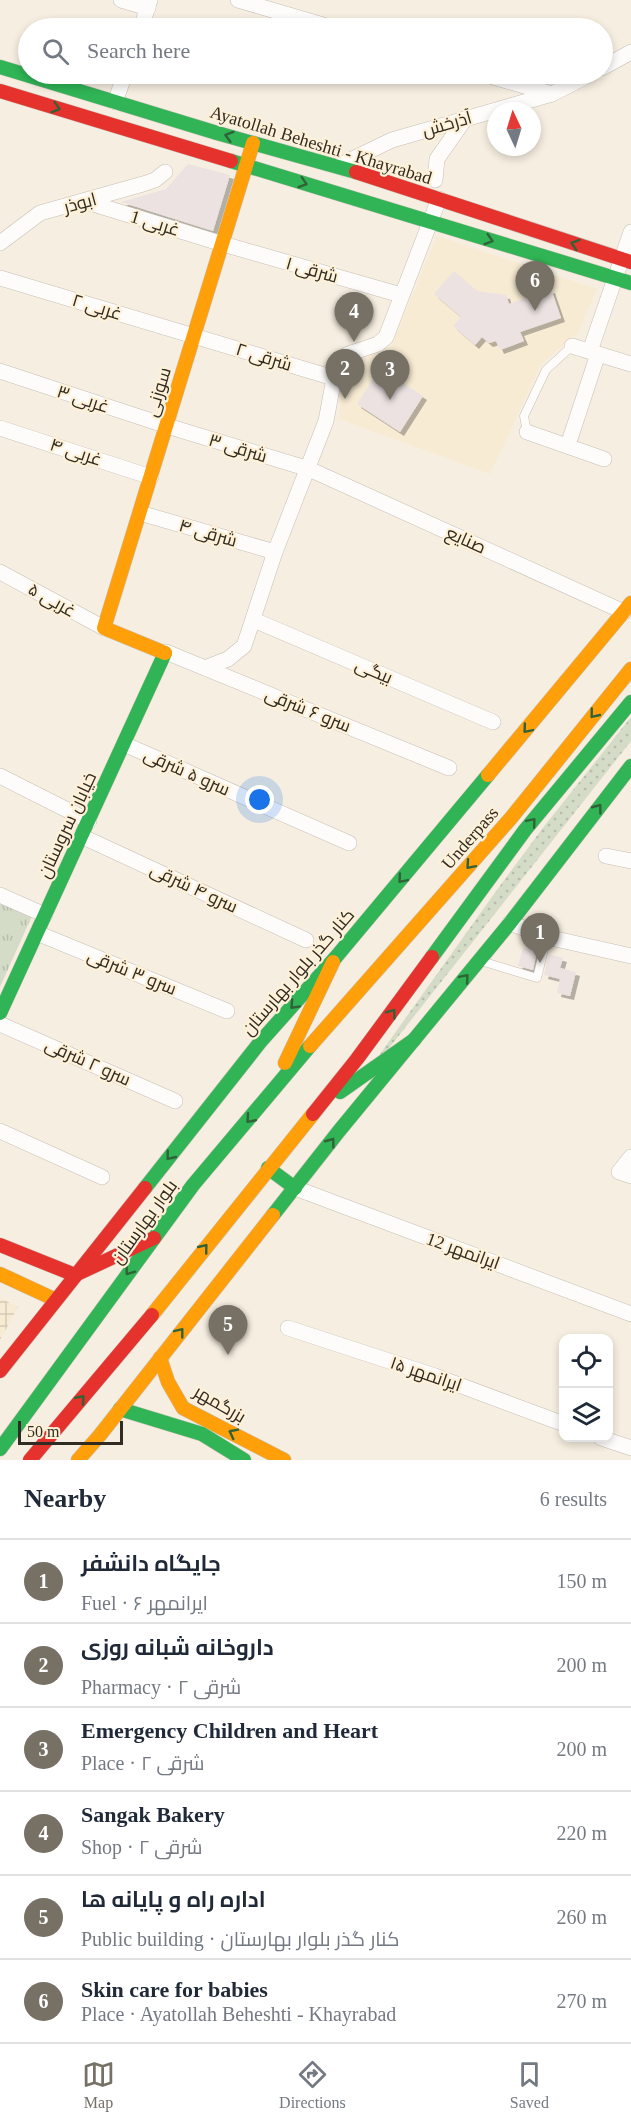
<!DOCTYPE html>
<meta charset="utf-8">
<style>
:root{--surface:#fff;--page:#f6f6f7;--text:#1f2937;--muted:#747a83;--line:#e0e1e3;--accent:#767065}
body{margin:0;font-family:"Times New Roman",Cairo,serif;background:var(--page);color:var(--text)}
.controls{position:absolute;right:18px;bottom:18px;display:grid;overflow:hidden;border-radius:12px;box-shadow:0 3px 9px #0003}
.controls button{width:54px;height:54px;display:grid;place-items:center;padding:0;border:0;border-bottom:2px solid var(--line);background:var(--surface);color:var(--text);font:30px sans-serif}
.compass{position:absolute;left:487px;top:102px;width:54px;height:54px;border-radius:50%;background:var(--surface);box-shadow:0 3px 9px #0003;rotate:356deg}
.scale{position:absolute;left:18px;bottom:15px;width:105px;box-sizing:border-box;padding-left:6px;border:3px solid #312c23;border-top:0;font-size:16px;line-height:21px;white-space:nowrap;color:#312c23;-webkit-text-stroke:4px #fef1d8;paint-order:stroke}
.you{position:absolute;left:260px;top:800px;width:21px;height:21px;margin:-15px;border:4px solid #fff;border-radius:50%;background:#1a73e8;box-shadow:0 0 0 9px #1a73e833}
.badge{display:grid;place-items:center;width:39px;height:39px;border-radius:50%;background:var(--accent);color:#fff;font-size:20px;font-weight:700}
.pin{position:absolute;translate:-50% -50px;filter:drop-shadow(0 2px 3px #0008)}
.pin::after{content:'';position:absolute;top:32px;width:21px;height:18px;background:inherit;clip-path:polygon(0 0,100% 0,50% 100%)}
.list{margin:0;padding:0;list-style:none}
h2{display:flex;justify-content:space-between;align-items:center;height:78px;margin:0;padding:0 24px;font-size:26px}
h2 small{font-size:20px;font-weight:400;color:var(--muted)}
.list li{display:grid;grid-template-columns:39px 1fr auto;gap:18px;align-items:center;box-sizing:border-box;height:84px;padding:0 24px;border-top:2px solid var(--line)}
.list b{display:block;font-size:22px;white-space:nowrap}
.list p{margin:0;font-size:20px;white-space:nowrap;color:var(--muted)}
.list em{font-size:20px;font-style:normal;color:var(--muted)}
.icon{flex:none;width:33px;height:33px;fill:none;stroke:currentColor;stroke-width:2;stroke-linecap:round;stroke-linejoin:round}
.map{position:relative;flex:none;width:631px;height:1460px;overflow:hidden}
.search{position:absolute;background:var(--surface);box-shadow:0 3px 9px #0003;left:18px;right:18px;top:18px;height:66px;display:flex;align-items:center;gap:15px;box-sizing:border-box;padding:0 21px;border-radius:33px;color:var(--muted);font-size:22px}
.sheet{height:582px;background:var(--surface)}
nav{display:flex;justify-content:space-around;align-items:center;box-sizing:border-box;height:84px;border-top:2px solid var(--line);background:var(--surface);font-size:16px;color:var(--muted)}
nav a{display:grid;justify-items:center;gap:3px}
nav .on{color:var(--accent)}
.map>svg:first-child{display:block}
.industrial{fill:url(#industrial-grid)}
.built{fill:#f8ebd3}
.grass{fill:url(#grass-dots)}
.park{fill:url(#park-tufts)}
.building{fill:#ece2e2;filter:url(#shadow)}
.lines{fill:none;stroke-linecap:round;stroke-linejoin:round}
.lane-casing{stroke:#c6bfb5;stroke-width:9}
.street-casing{stroke:#c6bfb5;stroke-width:16}
.fast-casing{stroke:#c6bfb5;stroke-width:15}
.slow-casing{stroke:#c6bfb5;stroke-width:15}
.jam-casing{stroke:#c6bfb5;stroke-width:15}
.lane{stroke:#fefcfa;stroke-width:8}
.street{stroke:#fefcfa;stroke-width:15}
.fast{stroke:#30b455;stroke-width:14}
.slow{stroke:#ff9f0a;stroke-width:14}
.jam{stroke:#e5322d;stroke-width:14}
.oneway{stroke:#316237}
.labels{text-anchor:middle;stroke-width:4.5;stroke-linejoin:round;paint-order:stroke}
.street-label{font-size:18px;fill:#312c23;stroke:#fef1d8}
</style>
<div class="map">
<svg width="631" height="1460" viewBox="0 0 631 1460">
<defs>
<pattern id="industrial-grid" width="8" height="8" patternUnits="userSpaceOnUse" patternTransform="scale(1.5)"><rect width="8" height="8" fill="#f8ebd3"/><path d="M0 4h8M4 0v8" fill="none" stroke="#d5cab5"/></pattern>
<pattern id="grass-dots" width="8" height="8" patternUnits="userSpaceOnUse" patternTransform="scale(1.5)"><rect width="8" height="8" fill="#d4dcc7"/><path d="M2 2h.1M6 6h.1" fill="none" stroke="#b6bdab" stroke-width="1.8" stroke-linecap="round"/></pattern>
<pattern id="park-tufts" width="24" height="20" patternUnits="userSpaceOnUse" patternTransform="scale(1.5)"><rect width="24" height="20" fill="#d4dcc7"/><path d="M3 7l-1-3M5 7V3M7 7l1-3M15 17l-1-3M17 17v-4M19 17l1-3" fill="none" stroke="#b6bdab"/></pattern>
<filter id="shadow"><feDropShadow dx="4" dy="4" stdDeviation="0" flood-color="#0004"/></filter>
</defs>
<rect width="100%" height="100%" fill="#f6eee0"/>
<path class="industrial" d="M0,1298L18,1307L0,1340Z"/>
<path class="built" d="M437,236L597,289L578,333L542,363L490,474L339,419L340,387L351,366L383,348L391,347Z"/>
<path class="grass" d="M631,717V741L382,1057L380,1054L494,894L542,829Z"/>
<path class="park" d="M0,902L32,916L0,987Z"/>
<g class="building">
<path d="M188,164L230,175L213,231L121,202L166,189Z"/>
<path d="M454,271L477,291L506,295L509,304L551,289L561,318L520,332L524,341L500,350L496,341L489,343L482,337L475,345L453,326L461,317L434,294Z"/>
<path d="M380,368L423,396L400,432L357,404Z"/>
<path d="M523,948L537,951L533,970L518,966Z"/>
<path d="M549,954L563,958L560,968L576,972L570,996L557,993L560,979L544,975Z"/>
</g>
<g class="lines">
<g class="lane-casing">
<g id="lane">
<path d="M527,432L524,416L546,370L572,346"/>
<path d="M481,961L537,978L547,937"/>
</g>
</g>
<g class="street-casing">
<g id="street">
<path d="M121,0L148,8"/>
<path d="M238,0L333,28"/>
<path d="M141,28L150,0"/>
<path d="M602,68L631,52"/>
<path d="M483,74L552,94"/>
<path d="M115,102L125,74"/>
<path d="M338,166L392,140L552,94L591,74"/>
<path d="M435,180L437,159L465,119"/>
<path d="M87,202L223,244L401,295"/>
<path d="M0,243L40,213L143,184L155,180L165,172"/>
<path d="M0,278L334,378"/>
<path d="M572,346L631,364"/>
<path d="M590,351L631,232"/>
<path d="M0,371L167,426L309,469L624,612"/>
<path d="M0,428L151,477"/>
<path d="M527,432L604,459"/>
<path d="M568,445L598,354"/>
<path d="M140,513L275,552"/>
<path d="M0,572L104,628"/>
<path d="M254,620L493,722"/>
<path d="M166,652L449,768"/>
<path d="M205,668L228,659L244,646L275,552L326,421L334,378L339,362L348,354L378,344L386,337L439,199"/>
<path d="M124,744L349,843"/>
<path d="M0,776L89,821"/>
<path d="M81,836L306,940"/>
<path d="M606,856L631,861"/>
<path d="M0,895L45,915"/>
<path d="M510,923L547,937L631,956"/>
<path d="M37,933L227,1011"/>
<path d="M0,1024L175,1101"/>
<path d="M0,1131L102,1177"/>
<path d="M631,1157L619,1172L631,1176"/>
<path d="M295,1188L631,1314"/>
<path d="M288,1328L435,1376L564,1424"/>
<path d="M601,1438L631,1448"/>
</g>
</g>
<g class="fast-casing">
<g id="fast">
<path d="M0,67L217,133L356,172"/>
<path d="M231,161L631,283"/>
<path d="M432,957L525,830L631,702"/>
<path d="M0,1013L165,653"/>
<path d="M340,1092L414,1040"/>
<path d="M268,1168L295,1188"/>
<path d="M145,1188L261,1041L336,957L488,775"/>
<path d="M273,1215L339,1131L510,923L631,766"/>
<path d="M120,1409L202,1434L244,1460"/>
<path d="M0,1449L193,1185L310,1046"/>
</g>
</g>
<g class="slow-casing">
<g id="slow">
<path d="M165,653L104,628L253,143"/>
<path d="M488,775L631,603"/>
<path d="M310,1046L511,818L631,669"/>
<path d="M285,1063L333,962"/>
<path d="M0,1274L56,1300"/>
<path d="M152,1315L313,1114"/>
<path d="M160,1358L168,1382L183,1408L284,1460"/>
<path d="M78,1460L100,1435L273,1215"/>
</g>
</g>
<g class="jam-casing">
<g id="jam">
<path d="M0,91L231,161"/>
<path d="M356,172L631,262"/>
<path d="M313,1114L357,1059L432,957"/>
<path d="M0,1245L75,1275L154,1238"/>
<path d="M0,1371L145,1188"/>
<path d="M30,1460L152,1315"/>
</g>
</g>
<use href="#lane" class="lane"/>
<use href="#street" class="street"/>
<use href="#fast" class="fast"/>
<use href="#slow" class="slow"/>
<use href="#jam" class="jam"/>
</g>
<defs><path id="oneway-chevron" d="M-2-3.5L2.5 0L-2 3.5" fill="none" stroke-width="1.6" stroke-linecap="round" stroke-linejoin="round" transform="scale(1.5)"/></defs>
<g class="oneway">
<use href="#oneway-chevron" transform="translate(56 108) rotate(17)"/>
<use href="#oneway-chevron" transform="translate(229 136) rotate(-164)"/>
<use href="#oneway-chevron" transform="translate(303 183) rotate(17)"/>
<use href="#oneway-chevron" transform="translate(489 240) rotate(17)"/>
<use href="#oneway-chevron" transform="translate(575 244) rotate(-162)"/>
<use href="#oneway-chevron" transform="translate(594 714) rotate(129)"/>
<use href="#oneway-chevron" transform="translate(527 729) rotate(130)"/>
<use href="#oneway-chevron" transform="translate(598 808) rotate(-53)"/>
<use href="#oneway-chevron" transform="translate(532 822) rotate(-50)"/>
<use href="#oneway-chevron" transform="translate(470 865) rotate(131)"/>
<use href="#oneway-chevron" transform="translate(402 879) rotate(130)"/>
<use href="#oneway-chevron" transform="translate(465 978) rotate(-50)"/>
<use href="#oneway-chevron" transform="translate(294 1005) rotate(133)"/>
<use href="#oneway-chevron" transform="translate(392 1013) rotate(-54)"/>
<use href="#oneway-chevron" transform="translate(250 1119) rotate(131)"/>
<use href="#oneway-chevron" transform="translate(331 1142) rotate(-53)"/>
<use href="#oneway-chevron" transform="translate(170 1156) rotate(129)"/>
<use href="#oneway-chevron" transform="translate(204 1248) rotate(-51)"/>
<use href="#oneway-chevron" transform="translate(129 1271) rotate(126)"/>
<use href="#oneway-chevron" transform="translate(180 1332) rotate(-52)"/>
<use href="#oneway-chevron" transform="translate(81 1399) rotate(-49)"/>
<use href="#oneway-chevron" transform="translate(233 1433) rotate(-153)"/>
</g>
<g class="labels">
<g class="street-label">
<text transform="translate(447 124) rotate(-16)" y="6">آذرخش</text>
<text transform="translate(321 145) rotate(17)" y="6">Ayatollah Beheshti - Khayrabad</text>
<text transform="translate(80 203) rotate(-15)" y="6">ابوذر</text>
<text transform="translate(155 223) rotate(17)" y="6">غربی 1</text>
<text transform="translate(312 270) rotate(16)" y="6">شرقی ۱</text>
<text transform="translate(97 307) rotate(17)" y="6">غربی ۲</text>
<text transform="translate(264 357) rotate(17)" y="6">شرقی ۲</text>
<text transform="translate(158 392) rotate(-73)" y="6">سوزنی</text>
<text transform="translate(83 399) rotate(18)" y="6">غربی ۳</text>
<text transform="translate(238 448) rotate(17)" y="6">شرقی ۳</text>
<text transform="translate(76 452) rotate(18)" y="6">غربی ۴</text>
<text transform="translate(208 533) rotate(16)" y="6">شرقی ۴</text>
<text transform="translate(466 540) rotate(24)" y="6">صنایع</text>
<text transform="translate(52 600) rotate(29)" y="6">غربی ۵</text>
<text transform="translate(374 671) rotate(23)" y="6">بیگی</text>
<text transform="translate(308 710) rotate(22)" y="6">سرو ۶ شرقی</text>
<text transform="translate(187 772) rotate(24)" y="6">سرو ۵ شرقی</text>
<text transform="translate(67 825) rotate(-65)" y="6">خیابان سروستان</text>
<text transform="translate(470 838) rotate(-49)" y="6">Underpass</text>
<text transform="translate(194 888) rotate(25)" y="6">سرو ۴ شرقی</text>
<text transform="translate(132 972) rotate(22)" y="6">سرو ۳ شرقی</text>
<text transform="translate(298 972) rotate(-49)" y="6">کنار گذر بلوار بهارستان</text>
<text transform="translate(88 1062) rotate(24)" y="6">سرو ۲ شرقی</text>
<text transform="translate(144 1222) rotate(-54)" y="6">بلوار بهارستان</text>
<text transform="translate(463 1251) rotate(20)" y="6">ایرانمهر 12</text>
<text transform="translate(426 1374) rotate(19)" y="6">ایرانمهر ۱۵</text>
<text transform="translate(220 1404) rotate(30)" y="6">بزرگمهر</text>
</g>
</g>
</svg>
<div class="controls">
<button><svg class="icon" aria-label="locate" viewBox="0 0 24 24"><circle cx="12" cy="12" r="6"/><path d="M12 2v4M12 18v4M2 12h4M18 12h4"/></svg></button>
<button><svg class="icon" aria-label="layers" viewBox="0 0 24 24"><path d="M12 4l9 5-9 5-9-5zM3 14l9 5 9-5"/></svg></button>
</div>
<svg class="compass" viewBox="-18 -18 36 36"><path d="M0-13l5 13h-10z" fill="#e53935"/><path d="M0 13l5-13h-10z" fill="#747a83"/></svg>
<div class="scale">50 m</div>
<div class="you"></div>
<div class="pin badge" style="left:540px;top:963px">1</div>
<div class="pin badge" style="left:345px;top:399px">2</div>
<div class="pin badge" style="left:390px;top:400px">3</div>
<div class="pin badge" style="left:354px;top:342px">4</div>
<div class="pin badge" style="left:228px;top:1355px">5</div>
<div class="pin badge" style="left:535px;top:311px">6</div>
<div class="search"><svg class="icon" aria-label="search" viewBox="0 0 24 24"><circle cx="10" cy="10" r="6"/><path d="M15 15l6 6"/></svg>Search here</div>
</div>
<section class="sheet">
<h2>Nearby<small>6 results</small></h2>
<ul class="list">
<li><span class="badge">1</span><div><b>جایگاه دانشفر</b><p>Fuel · ایرانمهر ۶</p></div><em>150 m</em></li>
<li><span class="badge">2</span><div><b>داروخانه شبانه روزی</b><p>Pharmacy · شرقی ۲</p></div><em>200 m</em></li>
<li><span class="badge">3</span><div><b>Emergency Children and Heart</b><p>Place · شرقی ۲</p></div><em>200 m</em></li>
<li><span class="badge">4</span><div><b>Sangak Bakery</b><p>Shop · شرقی ۲</p></div><em>220 m</em></li>
<li><span class="badge">5</span><div><b>اداره راه و پایانه ها</b><p>Public building · کنار گذر بلوار بهارستان</p></div><em>260 m</em></li>
<li><span class="badge">6</span><div><b>Skin care for babies</b><p>Place · Ayatollah Beheshti - Khayrabad</p></div><em>270 m</em></li>
</ul>
</section>
<nav>
<a class="on"><svg class="icon" aria-label="map" viewBox="0 0 24 24"><path d="M3 6l6-2 6 2 6-2v14l-6 2-6-2-6 2zM9 4v14M15 6v14"/></svg>Map</a>
<a><svg class="icon" aria-label="directions" viewBox="0 0 24 24"><path d="M12 3l9 9-9 9-9-9zM9 14v-3h6M13 9l2 2-2 2"/></svg>Directions</a>
<a><svg class="icon" aria-label="saved" viewBox="0 0 24 24"><path d="M7 4h10v16l-5-4-5 4z"/></svg>Saved</a>
</nav>
